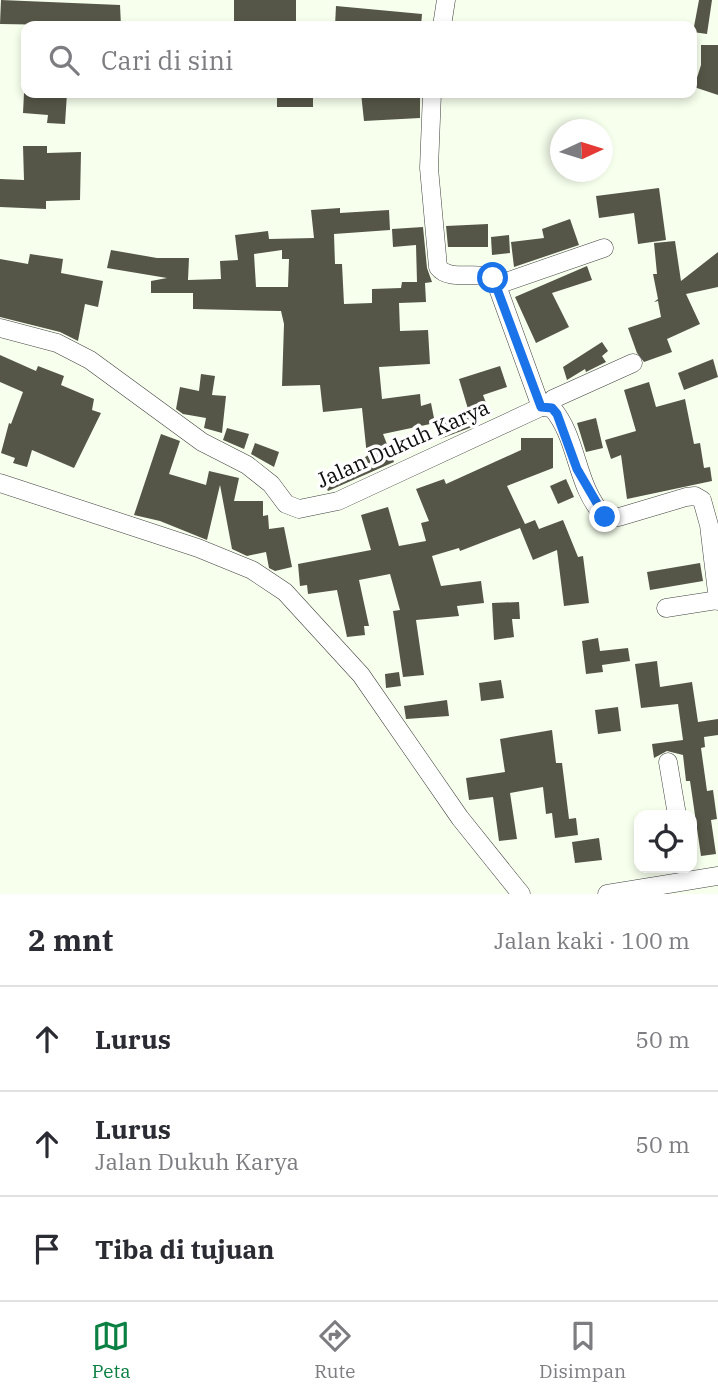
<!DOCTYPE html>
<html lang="id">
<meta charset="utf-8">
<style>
:root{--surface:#fff;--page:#f2f2f3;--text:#2b2b33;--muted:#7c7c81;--line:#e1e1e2;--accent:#0b8043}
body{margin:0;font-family:"IBM Plex Serif",serif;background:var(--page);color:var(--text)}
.controls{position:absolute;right:21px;bottom:21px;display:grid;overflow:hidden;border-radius:14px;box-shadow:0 4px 10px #0003}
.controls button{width:63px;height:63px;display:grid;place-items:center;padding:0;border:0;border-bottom:2px solid var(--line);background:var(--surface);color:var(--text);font:35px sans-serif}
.compass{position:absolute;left:550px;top:119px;width:63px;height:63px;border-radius:50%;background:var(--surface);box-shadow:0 4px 10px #0003;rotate:86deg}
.stop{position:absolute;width:21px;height:21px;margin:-16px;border:5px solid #1a73e8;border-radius:50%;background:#fff}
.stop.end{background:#1a73e8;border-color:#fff;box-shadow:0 2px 7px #0008}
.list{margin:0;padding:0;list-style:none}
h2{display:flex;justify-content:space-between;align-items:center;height:91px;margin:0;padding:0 28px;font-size:30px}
h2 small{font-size:23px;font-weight:400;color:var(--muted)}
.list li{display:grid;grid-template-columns:46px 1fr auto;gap:21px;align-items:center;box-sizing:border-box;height:105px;padding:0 28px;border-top:2px solid var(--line)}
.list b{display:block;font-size:26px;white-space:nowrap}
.list p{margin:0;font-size:23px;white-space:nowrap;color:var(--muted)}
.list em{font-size:23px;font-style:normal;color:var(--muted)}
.icon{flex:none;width:38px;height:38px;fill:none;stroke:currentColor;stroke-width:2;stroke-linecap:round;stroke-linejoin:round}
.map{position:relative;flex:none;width:718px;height:894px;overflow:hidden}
.search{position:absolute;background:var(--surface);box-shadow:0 4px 10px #0003;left:21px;right:21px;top:21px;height:77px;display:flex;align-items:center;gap:18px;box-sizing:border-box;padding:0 24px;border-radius:14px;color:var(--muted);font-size:26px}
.sheet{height:406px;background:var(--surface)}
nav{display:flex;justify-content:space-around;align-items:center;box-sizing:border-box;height:98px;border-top:2px solid var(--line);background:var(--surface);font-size:19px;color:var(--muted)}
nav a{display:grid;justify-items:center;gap:4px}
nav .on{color:var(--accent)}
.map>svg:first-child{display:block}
.building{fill:#565648;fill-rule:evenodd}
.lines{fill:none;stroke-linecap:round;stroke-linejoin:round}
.street-casing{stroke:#404040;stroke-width:19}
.street{stroke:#fff;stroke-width:18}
.route{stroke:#1a73e8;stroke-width:9}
.labels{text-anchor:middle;stroke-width:7;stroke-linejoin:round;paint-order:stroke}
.street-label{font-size:21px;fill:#0d0d0d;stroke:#fff}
</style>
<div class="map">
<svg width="718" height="894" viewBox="0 0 718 894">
<rect width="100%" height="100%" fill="#f7ffed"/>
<g class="building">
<path d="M1,0L120,5L121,26L0,24Z"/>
<path d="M234,0H296V26H281L282,21H234Z"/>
<path d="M699,0H712L707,34L693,32Z"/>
<path d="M336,6L422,14L421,26H335Z"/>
<path d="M701,45H718V95L694,87L701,65Z"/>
<path d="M24,93H67L65,124L47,123L48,115L23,113Z"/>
<rect x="277" y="93" width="36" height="14"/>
<path d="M361,93H400V98L420,97V118L364,121Z"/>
<path d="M23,146H47V153L81,152L80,200L46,201V209L0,207V179L24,180Z"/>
<path d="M659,188L666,240L638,244L634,213L599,218L596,196Z"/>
<path d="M340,208V213L389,210L390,230L334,234L335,264H342L344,304L372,303V289L401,288L402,282H417L416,245L393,247L392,229L423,227L427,268L432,282L425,283L426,302L399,303L400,331L428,330L430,364L379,367L382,399L420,394L421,406L431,403L435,423L383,434L394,462L328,491L322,479L367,456L362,408L323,412L320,385L282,386L284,324L281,311L193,309V293H151V281L167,278L107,268L111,250L157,258H189L188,280L221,279L220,261L238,260L235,235L268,231L269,239L314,238L311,210ZM282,250V259H289L288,287H256L254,254Z"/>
<path d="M570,219L579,245L514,267L511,242L544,238L542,229Z"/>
<path d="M488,224V247H448L446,226Z"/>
<path d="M509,235L510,253L492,255L491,237Z"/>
<path d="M675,241L681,281L718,252V287L686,294L700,324L667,339L672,352L644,362L637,353L628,328L661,317L658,301L654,302L658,299L653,274H657L654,243Z"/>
<path d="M30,254L63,259L61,273L103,281L98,307L85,304L78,341L60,332L0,317V259L28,264Z"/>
<path d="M587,266L592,280L552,293L569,327L536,343L515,297Z"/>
<path d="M602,342L608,351L602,356L606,362L586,372L585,369L567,380L563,367Z"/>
<path d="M0,355L36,371L38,366L64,376L61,385L94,399L92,410L101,413L74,468L32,450L27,467L13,463L15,458L1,453L9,423L11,424L23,392L0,382Z"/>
<path d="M713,359L718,377L684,390L678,373Z"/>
<path d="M500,366L507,387L483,395L486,403L468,409L459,379Z"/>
<path d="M201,374L215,376L212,395L226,396L222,433L204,428L206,418L183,414L176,409L180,387L199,391Z"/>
<path d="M649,382L656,407L685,399L694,444L700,443L704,468L710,467L712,481L627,499L621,455L611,459L605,440L636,431L624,390Z"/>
<path d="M466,412L472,427L440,439L435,425Z"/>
<path d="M596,418L603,448L586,452L577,423Z"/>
<path d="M227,428L249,434L244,449L223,440Z"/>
<path d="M161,434L180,441L169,474L206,485L209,471L239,478L234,501H263V516L268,515L269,529L284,527L292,567L275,571L269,568L266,552L247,556L232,549L220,485L207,540L160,521L134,515Z"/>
<path d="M521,438H553V468L507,486L525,524L535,520L539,529L563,520L578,557L583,556L589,603L564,606L557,550L533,560L520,528L460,551L459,548L432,556L441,586L481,581L484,603L457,606L459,616L416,620L424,675L403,677L393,611L400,610L390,574L359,580L369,626H364L365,635L347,637L337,590L308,594L307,585L300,586L298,564L371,550L361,515L388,507L399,546L426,541L421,523L429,521L416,489L444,479L446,484L521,450Z"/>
<path d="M255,443L279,452L274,467L251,454Z"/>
<path d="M566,479L574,497L558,504L550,486Z"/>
<path d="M700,563L703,581L650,590L647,572Z"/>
<path d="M519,602L520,619H512L514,637L494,640L492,603Z"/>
<path d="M598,638L600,651L628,648L630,661L602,665L603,672L586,674L582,641Z"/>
<path d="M657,661L660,687L692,682L698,722L718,719V735L704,737L705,747L701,748L707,791L713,790L717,819L711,820L716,854L701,856L690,781H686L683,755L667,751L654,758L652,744L683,740L678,704L641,708L635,664Z"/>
<path d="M399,672L401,686L386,688L385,674Z"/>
<path d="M501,680L504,698L481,701L479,683Z"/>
<path d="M447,700L449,716L406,719L404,706Z"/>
<path d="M618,707L621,731L598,734L595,710Z"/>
<path d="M552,730L556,763H562L569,819L576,818L578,835L555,838L552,813L546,814L543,787L510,793L517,839L499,841L493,797L469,800L466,778L505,772L500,739Z"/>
<path d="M599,838L602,860L575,863L572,842Z"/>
</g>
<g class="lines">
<g class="street-casing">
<g id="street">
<path d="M442,26L446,0"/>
<path d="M432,93L429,168L438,267C450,283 480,269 495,280L541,407"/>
<path d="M497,285L604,248"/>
<path d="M0,328L57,343L90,360L202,442L247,465L271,484L286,504L299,509L338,501L541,407L552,408C579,439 575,487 605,517H619L686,497L695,496L702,500L709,525L718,601"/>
<path d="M547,406L553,399L633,363"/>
<path d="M0,483L198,548L252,570L285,592L361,675L460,818L521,894"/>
<path d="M666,608L718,600"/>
<path d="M668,762L677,815"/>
<path d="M607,894L718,876"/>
</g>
</g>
<use href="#street" class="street"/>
</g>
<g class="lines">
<path class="route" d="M493,278L541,407L552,408L557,414L577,469L605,517"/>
</g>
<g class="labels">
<g class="street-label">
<text transform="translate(403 444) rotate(-24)" y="7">Jalan Dukuh Karya</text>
</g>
</g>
</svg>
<div class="controls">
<button><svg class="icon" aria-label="locate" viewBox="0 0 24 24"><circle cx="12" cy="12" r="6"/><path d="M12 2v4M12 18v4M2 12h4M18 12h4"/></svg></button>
</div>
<svg class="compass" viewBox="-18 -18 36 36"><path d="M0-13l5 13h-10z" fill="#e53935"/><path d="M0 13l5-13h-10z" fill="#7c7c81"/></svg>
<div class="stop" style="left:493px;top:278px"></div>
<div class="stop end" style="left:605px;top:517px"></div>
<div class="search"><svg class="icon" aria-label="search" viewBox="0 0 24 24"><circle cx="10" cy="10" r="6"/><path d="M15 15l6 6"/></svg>Cari di sini</div>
</div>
<section class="sheet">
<h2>2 mnt<small>Jalan kaki · 100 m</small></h2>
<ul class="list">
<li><svg class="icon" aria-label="ahead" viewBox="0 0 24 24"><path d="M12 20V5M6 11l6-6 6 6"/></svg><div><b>Lurus</b></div><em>50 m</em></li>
<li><svg class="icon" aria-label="ahead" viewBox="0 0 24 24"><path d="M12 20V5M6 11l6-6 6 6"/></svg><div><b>Lurus</b><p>Jalan Dukuh Karya</p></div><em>50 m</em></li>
<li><svg class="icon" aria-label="arrive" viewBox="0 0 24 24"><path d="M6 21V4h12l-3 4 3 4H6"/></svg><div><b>Tiba di tujuan</b></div></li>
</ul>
</section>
<nav>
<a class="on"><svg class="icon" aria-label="map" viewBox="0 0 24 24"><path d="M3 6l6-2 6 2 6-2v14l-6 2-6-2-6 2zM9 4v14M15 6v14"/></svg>Peta</a>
<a><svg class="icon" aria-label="directions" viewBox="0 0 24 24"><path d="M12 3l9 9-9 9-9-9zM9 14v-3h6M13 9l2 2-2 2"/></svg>Rute</a>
<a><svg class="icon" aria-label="saved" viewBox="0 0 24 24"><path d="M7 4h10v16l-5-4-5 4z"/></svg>Disimpan</a>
</nav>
